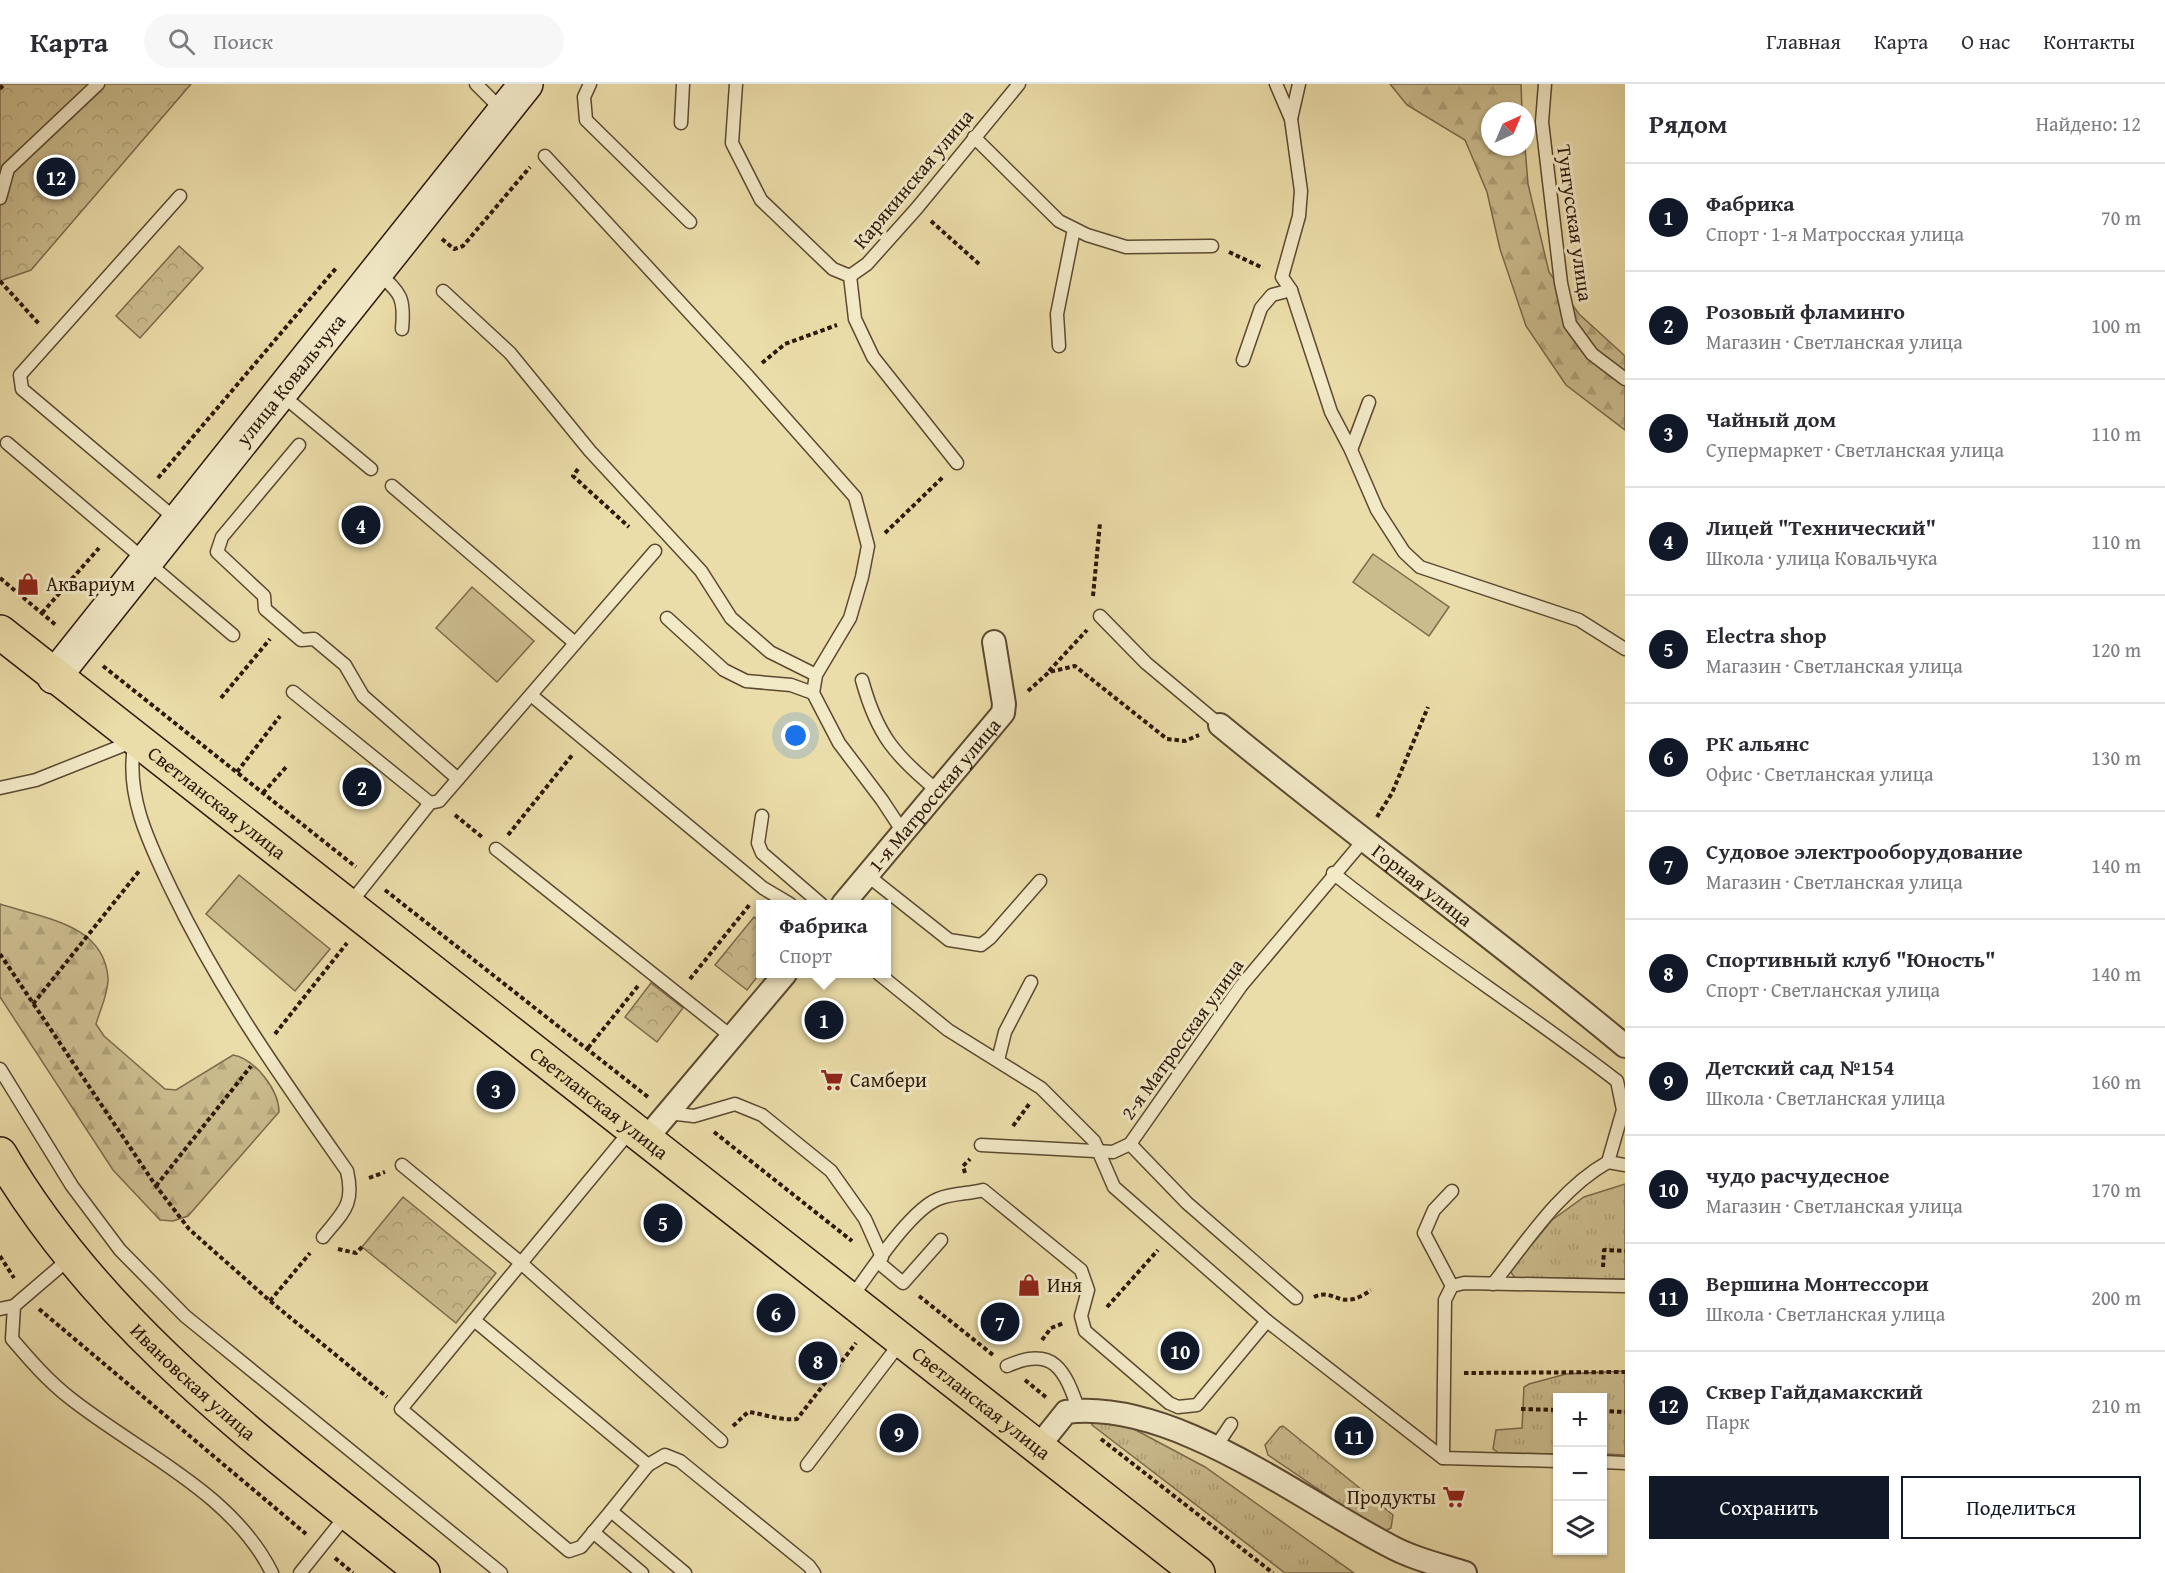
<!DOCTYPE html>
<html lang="ru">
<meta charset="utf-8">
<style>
:root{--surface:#fff;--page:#f7f7f7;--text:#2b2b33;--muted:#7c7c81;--line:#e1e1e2;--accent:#111827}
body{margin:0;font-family:"Gentium Book Plus",serif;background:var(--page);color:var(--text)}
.controls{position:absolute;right:18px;bottom:18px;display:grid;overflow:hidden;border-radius:0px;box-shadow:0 2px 4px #0004}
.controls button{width:54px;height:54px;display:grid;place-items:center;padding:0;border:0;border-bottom:2px solid var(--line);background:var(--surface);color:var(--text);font:30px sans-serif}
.compass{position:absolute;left:1481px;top:18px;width:54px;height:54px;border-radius:50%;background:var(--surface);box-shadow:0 2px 4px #0004;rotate:44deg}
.you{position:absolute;left:796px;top:652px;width:21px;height:21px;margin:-15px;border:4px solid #fff;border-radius:50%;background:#1a73e8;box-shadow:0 0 0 9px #1a73e833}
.badge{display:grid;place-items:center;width:39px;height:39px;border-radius:50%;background:var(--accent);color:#fff;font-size:20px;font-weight:700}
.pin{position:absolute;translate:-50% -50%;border:3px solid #fff;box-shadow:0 2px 6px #0006}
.popup{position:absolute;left:756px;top:816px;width:135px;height:78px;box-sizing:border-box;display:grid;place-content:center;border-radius:0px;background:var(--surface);filter:drop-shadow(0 2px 4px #0005);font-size:20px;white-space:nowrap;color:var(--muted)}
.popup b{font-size:22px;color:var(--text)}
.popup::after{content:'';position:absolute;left:50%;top:100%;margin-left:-12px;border:12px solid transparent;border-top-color:var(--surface)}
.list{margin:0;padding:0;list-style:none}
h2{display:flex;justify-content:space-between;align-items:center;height:78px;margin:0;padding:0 24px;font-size:26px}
h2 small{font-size:20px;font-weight:400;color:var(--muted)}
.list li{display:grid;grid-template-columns:39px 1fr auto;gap:18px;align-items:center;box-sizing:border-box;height:108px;padding:0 24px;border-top:2px solid var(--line)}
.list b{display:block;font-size:22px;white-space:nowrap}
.list p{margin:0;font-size:20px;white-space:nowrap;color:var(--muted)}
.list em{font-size:20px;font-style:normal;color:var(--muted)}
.actions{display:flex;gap:12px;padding:18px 24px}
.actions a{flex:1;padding:14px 0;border:2px solid var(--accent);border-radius:0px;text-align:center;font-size:21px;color:var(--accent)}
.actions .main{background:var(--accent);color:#fff}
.icon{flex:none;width:33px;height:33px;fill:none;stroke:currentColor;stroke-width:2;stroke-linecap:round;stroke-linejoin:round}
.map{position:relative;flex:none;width:1625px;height:1489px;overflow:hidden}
header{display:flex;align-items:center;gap:36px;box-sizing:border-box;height:84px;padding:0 30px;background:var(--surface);border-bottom:2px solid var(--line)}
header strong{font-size:28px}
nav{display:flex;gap:33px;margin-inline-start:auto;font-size:21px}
.search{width:420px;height:54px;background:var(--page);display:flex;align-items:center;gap:15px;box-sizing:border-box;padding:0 21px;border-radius:33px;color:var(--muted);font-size:22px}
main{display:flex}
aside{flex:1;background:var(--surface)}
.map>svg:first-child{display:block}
.grass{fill:url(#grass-tufts);stroke:#7c6a4c;stroke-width:1.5}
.forest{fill:url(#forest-firs);stroke:#7c6a4c;stroke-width:1.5}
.park{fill:url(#park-crowns);stroke:#7c6a4c;stroke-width:1.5}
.pitch{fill:#cbbc8e;stroke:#7c6a4c;stroke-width:1.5}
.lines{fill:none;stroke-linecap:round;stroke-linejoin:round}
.service-casing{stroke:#5c4931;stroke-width:15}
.minor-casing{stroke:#5c4931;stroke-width:26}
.secondary-casing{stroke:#2d1809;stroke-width:36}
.primary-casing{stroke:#2d1809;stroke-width:36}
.path{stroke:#2d1809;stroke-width:4;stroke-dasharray:4.5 3;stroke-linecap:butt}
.service{stroke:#f2e9c7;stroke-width:12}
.minor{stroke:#f2e9c7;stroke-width:22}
.secondary{stroke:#f2e9c7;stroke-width:33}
.primary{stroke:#ebdda9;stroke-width:33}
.labels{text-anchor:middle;stroke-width:6;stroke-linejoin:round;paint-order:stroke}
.street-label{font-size:20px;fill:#2d1809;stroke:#f2e9c7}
.poi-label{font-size:20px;fill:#2d1809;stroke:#f2e9c7;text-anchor:start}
</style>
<header>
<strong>Карта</strong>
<div class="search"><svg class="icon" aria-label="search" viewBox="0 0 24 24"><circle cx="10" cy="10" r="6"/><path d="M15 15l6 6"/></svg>Поиск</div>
<nav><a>Главная</a><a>Карта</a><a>О нас</a><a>Контакты</a></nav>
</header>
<main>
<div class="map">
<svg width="1625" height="1489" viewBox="0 0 1625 1489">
<defs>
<pattern id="grass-tufts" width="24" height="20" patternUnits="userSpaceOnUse" patternTransform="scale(1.5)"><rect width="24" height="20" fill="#cbbc8e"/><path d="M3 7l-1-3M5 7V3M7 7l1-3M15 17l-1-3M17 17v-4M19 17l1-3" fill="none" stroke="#afa179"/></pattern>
<pattern id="forest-firs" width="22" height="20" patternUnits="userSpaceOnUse" patternTransform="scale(1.5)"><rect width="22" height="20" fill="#cbbc8e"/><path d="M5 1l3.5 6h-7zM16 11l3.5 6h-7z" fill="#afa179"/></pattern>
<pattern id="park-crowns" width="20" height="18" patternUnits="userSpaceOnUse" patternTransform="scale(1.5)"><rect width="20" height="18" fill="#cbbc8e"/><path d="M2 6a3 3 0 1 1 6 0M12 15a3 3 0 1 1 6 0" fill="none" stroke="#afa179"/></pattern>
</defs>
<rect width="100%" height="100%" fill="#ebdda9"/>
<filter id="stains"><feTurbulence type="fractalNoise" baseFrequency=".00333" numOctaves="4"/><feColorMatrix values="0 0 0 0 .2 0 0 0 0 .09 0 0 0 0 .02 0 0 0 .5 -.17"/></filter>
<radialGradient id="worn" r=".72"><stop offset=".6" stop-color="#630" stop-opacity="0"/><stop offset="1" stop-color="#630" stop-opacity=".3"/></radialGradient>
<g class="grass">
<path d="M1625,1100V1195L1515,1194L1510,1187L1552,1136L1584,1113Z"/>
<path d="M1625,1287V1371L1603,1370L1602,1314H1558L1557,1370L1499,1369L1493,1365L1496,1346L1522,1344L1524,1303L1529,1300L1566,1290Z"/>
<path d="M1093,1337L1132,1344L1205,1383L1354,1489H1285L1092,1341Z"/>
<path d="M1283,1342L1393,1431L1391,1444L1385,1447L1377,1445L1268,1371L1265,1361L1280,1343Z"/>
</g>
<g class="forest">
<path d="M1390,0H1521L1522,27H1490V63H1525L1528,100L1549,188L1579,230L1625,272V346L1566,301L1526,242L1500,165L1487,108L1465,56L1407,21Z"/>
<path d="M0,820C41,834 104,839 108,894C109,908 100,926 96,940L104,952L165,1005L176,1006L233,971C255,975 279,1006 279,1028L188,1132L173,1137L160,1136L113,1086L0,913Z"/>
</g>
<g class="park">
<path d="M0,0H191L31,186L0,197Z"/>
<path d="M179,162L203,184L140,254L116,232Z"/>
<path d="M754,833L761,839V888L747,906L715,881Z"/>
<path d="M651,899L683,924L657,958L625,933Z"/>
<path d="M403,1113L496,1189L456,1239L362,1163Z"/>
</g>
<g class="pitch">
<path d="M1373,470L1449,523L1429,552L1353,498Z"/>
<path d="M472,503L534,557L497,598L436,544Z"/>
<path d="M239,791L330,865L295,907L206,830Z"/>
</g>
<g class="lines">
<g class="service-casing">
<g id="service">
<path d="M476,0L502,26"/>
<path d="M590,0L584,13L586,36L690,138"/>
<path d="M736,0L732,59L761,116L833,185L850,192L867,180L917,124L1019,0"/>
<path d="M1276,0L1291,35L1301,107L1299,132L1282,193L1291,206L1331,328L1351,366L1377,426L1404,468L1420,483L1579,536L1625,565"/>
<path d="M1545,0L1542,38L1561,199L1570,240L1592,270L1625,295"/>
<path d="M1291,35L1299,0"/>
<path d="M681,39L683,0"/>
<path d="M974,53L1059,137L1087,151L1126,163L1212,162"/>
<path d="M545,72L747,291L855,413L868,462L862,493L850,534L816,591L813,609L839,659L882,716L903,748"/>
<path d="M0,114L8,85L98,0"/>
<path d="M378,189C401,209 405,214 402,245"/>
<path d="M850,192L855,235L873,273L957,379"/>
<path d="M443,207L510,269L590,367L701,487L731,534L770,568L816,591"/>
<path d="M1059,262L1057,230L1074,145"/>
<path d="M1243,276L1261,224L1272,211L1291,206"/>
<path d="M282,311L371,385"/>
<path d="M7,359L233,551"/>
<path d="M299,361L222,453L217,468L264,512L265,525L301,556L314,555L345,581L363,612L458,695"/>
<path d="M1351,366L1369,318"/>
<path d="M392,402L575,559"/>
<path d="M177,436L22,305L20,291L180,112"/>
<path d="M1100,532L1146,579L1220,641"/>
<path d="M667,534L724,586L746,597L791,601L813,609"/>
<path d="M862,596C877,651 895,672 938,707"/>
<path d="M293,608L430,719"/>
<path d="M531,611L763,804L790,820"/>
<path d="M135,657C124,709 149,759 171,805C221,909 281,993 347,1087C355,1121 343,1128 323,1153"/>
<path d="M0,704L36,696L134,657"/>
<path d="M762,732L758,759L762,769L821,820"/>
<path d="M496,765L732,953"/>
<path d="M1333,789C1425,863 1524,925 1617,997L1623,1026L1608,1078C1560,1105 1527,1157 1493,1200"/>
<path d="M867,791L949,856L981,861L990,854L1040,797"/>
<path d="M348,822L430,719L439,717L655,467"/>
<path d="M879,890L948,946L1041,1004L1094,1057L1114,1103L1267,1237L1443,1374L1558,1377"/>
<path d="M998,976L1005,948L1031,898"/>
<path d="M0,985L72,1102L120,1166L185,1232L501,1489"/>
<path d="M668,1029L694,1032L735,1020L762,1031L831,1087L865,1135L882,1173"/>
<path d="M631,1046L474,1236L648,1381L611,1427L685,1489"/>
<path d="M1130,1060L1187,1119L1296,1214"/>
<path d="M981,1061L1113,1068L1130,1060L1241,902L1363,757"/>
<path d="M1608,1078L1625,1081"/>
<path d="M402,1081L521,1179L721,1357"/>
<path d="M878,1178L903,1199L941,1156"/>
<path d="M1452,1202L1424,1149L1434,1126L1452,1107"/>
<path d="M850,1215C870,1189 909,1127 938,1115C952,1109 969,1110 983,1106L1081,1186L1088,1206L1081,1232L1085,1247L1169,1319L1178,1323L1197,1321L1267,1237"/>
<path d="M14,1222L70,1174"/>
<path d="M0,1225L14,1222L12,1255C30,1276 48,1297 70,1314C138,1368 232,1408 272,1489"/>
<path d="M474,1236L401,1325L569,1467L581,1463L611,1427"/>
<path d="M1007,1282C1054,1261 1065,1286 1079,1327"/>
<path d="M1215,1364L1231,1340"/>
<path d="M1443,1374L1445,1216L1452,1202L1464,1199L1625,1202"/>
<path d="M1602,1378L1625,1379"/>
<path d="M648,1381L665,1371L680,1377L809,1482L814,1489"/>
<path d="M807,1381L901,1258"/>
<path d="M593,1448L642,1489"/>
<path d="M300,1489L348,1429"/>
</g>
</g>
<g class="minor-casing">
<g id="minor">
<path id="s1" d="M1220,641C1353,751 1493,852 1625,962"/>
<path id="s2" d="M843,820L1003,629L1004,620L994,558"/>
<path d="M645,1056L785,890"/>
<path d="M1038,1363L1066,1328C1172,1315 1296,1413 1388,1461C1411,1474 1440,1481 1465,1489"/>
</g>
</g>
<g class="secondary-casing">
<g id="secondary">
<path id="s3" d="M54,593L526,0"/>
</g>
</g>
<g class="primary-casing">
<g id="primary">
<path id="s4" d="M0,548L1198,1489"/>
<path id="s5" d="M0,1070C101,1244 269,1365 423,1489"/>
</g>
</g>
<g class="path">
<path d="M0,5L4,0"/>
<path d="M931,137L979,180"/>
<path d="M442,155L454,165L463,162L530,83"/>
<path d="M1229,168L1263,184"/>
<path d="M0,197L40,241"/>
<path d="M762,279L785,260L837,241"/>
<path d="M578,385L573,392L629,443"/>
<path d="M158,394L337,183"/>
<path d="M885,449L944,392"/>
<path d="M0,494L57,542"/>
<path d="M1093,512L1100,439"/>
<path d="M42,529L99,464"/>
<path d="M103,582L356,783"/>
<path d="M1049,587L1087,546"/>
<path d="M1028,607L1049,588L1075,582L1167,655L1185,657L1199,651"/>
<path d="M221,614L270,555"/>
<path d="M237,688L280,632"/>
<path d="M263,709L287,682"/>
<path d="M455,731L482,753"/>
<path d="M1377,733L1392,709L1428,623"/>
<path d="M508,751L573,670"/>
<path d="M385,806L648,1013"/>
<path d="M0,870L156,1102L189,1145L270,1217L387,1313"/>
<path d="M690,895L751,819"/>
<path d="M33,920L140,786"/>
<path d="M275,950L347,859"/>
<path d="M588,964L638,902"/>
<path d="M1013,1042L1030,1019"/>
<path d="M714,1048L852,1157"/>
<path d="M965,1089L963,1082L970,1075"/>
<path d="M369,1094L385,1088"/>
<path d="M156,1102L251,982"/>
<path d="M338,1165L356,1169L362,1163"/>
<path d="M0,1172L14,1194"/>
<path d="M1603,1183L1604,1166L1625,1167"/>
<path d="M919,1212L993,1271"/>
<path d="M1314,1213C1336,1203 1339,1229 1371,1206"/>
<path d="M270,1217L310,1169"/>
<path d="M1107,1223L1158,1166"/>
<path d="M39,1225L306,1450"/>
<path d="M1042,1256L1051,1244L1064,1239"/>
<path d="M1464,1289L1625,1288"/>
<path d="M1025,1296L1047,1314"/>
<path d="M1521,1325L1558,1326"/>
<path d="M1602,1327L1625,1328"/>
<path d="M733,1342L748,1328C765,1330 780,1337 797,1335L856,1259"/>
<path d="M1101,1355L1273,1489"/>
<path d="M335,1474L353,1489"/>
</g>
<use href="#service" class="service"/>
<use href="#minor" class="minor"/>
<use href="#secondary" class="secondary"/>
<use href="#primary" class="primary"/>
</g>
<defs>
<g id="shop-bare" transform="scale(1.8)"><path d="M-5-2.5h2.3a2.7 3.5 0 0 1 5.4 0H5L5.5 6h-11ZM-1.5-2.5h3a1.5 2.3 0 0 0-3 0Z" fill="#8f2418" stroke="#f2e9c7" stroke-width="2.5" paint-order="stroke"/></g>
<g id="supermarket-bare" transform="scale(1.8)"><path d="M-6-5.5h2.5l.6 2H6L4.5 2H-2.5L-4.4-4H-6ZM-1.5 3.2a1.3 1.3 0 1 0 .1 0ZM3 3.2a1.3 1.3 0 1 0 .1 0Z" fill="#8f2418" stroke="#f2e9c7" stroke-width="2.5" paint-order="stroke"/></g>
</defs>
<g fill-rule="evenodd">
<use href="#shop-bare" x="28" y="500"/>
<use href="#supermarket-bare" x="832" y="996"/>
<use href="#shop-bare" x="1029" y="1201"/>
<use href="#supermarket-bare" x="1454" y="1413"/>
</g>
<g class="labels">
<g class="street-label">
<text transform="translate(913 95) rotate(-50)" y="7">Карякинская улица</text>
<text transform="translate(1575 139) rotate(82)" y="7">Тунгусская улица</text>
<text dy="7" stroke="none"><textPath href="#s3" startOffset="380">улица Ковальчука</textPath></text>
<text dy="7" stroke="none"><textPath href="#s2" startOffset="142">1-я Матросская улица</textPath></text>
<text dy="7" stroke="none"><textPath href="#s4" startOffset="276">Светланская улица</textPath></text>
<text dy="7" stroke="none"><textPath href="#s1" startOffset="258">Горная улица</textPath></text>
<text transform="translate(1182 955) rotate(-54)" y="7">2-я Матросская улица</text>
<text dy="7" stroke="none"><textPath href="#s4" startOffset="762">Светланская улица</textPath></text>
<text dy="7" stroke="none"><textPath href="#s5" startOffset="300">Ивановская улица</textPath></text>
<text dy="7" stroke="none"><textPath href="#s4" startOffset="1248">Светланская улица</textPath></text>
</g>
<g class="poi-label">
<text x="46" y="507">Аквариум</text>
<text x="850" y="1003">Самбери</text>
<text x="1047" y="1208">Иня</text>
<text x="1436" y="1420" text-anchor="end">Продукты</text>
</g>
</g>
<rect width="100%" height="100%" filter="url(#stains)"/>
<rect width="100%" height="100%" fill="url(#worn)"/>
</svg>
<div class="controls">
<button>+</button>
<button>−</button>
<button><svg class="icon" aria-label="layers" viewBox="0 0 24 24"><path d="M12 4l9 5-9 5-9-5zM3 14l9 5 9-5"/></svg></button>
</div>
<svg class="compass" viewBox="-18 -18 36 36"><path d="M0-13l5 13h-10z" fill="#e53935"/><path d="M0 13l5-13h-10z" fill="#7c7c81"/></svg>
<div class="you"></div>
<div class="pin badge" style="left:824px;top:936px">1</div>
<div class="popup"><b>Фабрика</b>Спорт</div>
<div class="pin badge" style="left:362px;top:703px">2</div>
<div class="pin badge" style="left:496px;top:1006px">3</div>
<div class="pin badge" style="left:361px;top:441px">4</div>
<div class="pin badge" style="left:663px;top:1139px">5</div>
<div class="pin badge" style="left:776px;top:1229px">6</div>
<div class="pin badge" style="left:1000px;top:1238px">7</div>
<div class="pin badge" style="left:818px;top:1277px">8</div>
<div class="pin badge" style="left:899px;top:1349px">9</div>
<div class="pin badge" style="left:1180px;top:1267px">10</div>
<div class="pin badge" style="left:1354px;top:1352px">11</div>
<div class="pin badge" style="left:56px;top:93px">12</div>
</div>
<aside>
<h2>Рядом<small>Найдено: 12</small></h2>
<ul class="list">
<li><span class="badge">1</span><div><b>Фабрика</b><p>Спорт · 1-я Матросская улица</p></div><em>70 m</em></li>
<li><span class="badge">2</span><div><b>Розовый фламинго</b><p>Магазин · Светланская улица</p></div><em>100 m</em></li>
<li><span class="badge">3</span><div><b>Чайный дом</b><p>Супермаркет · Светланская улица</p></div><em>110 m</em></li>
<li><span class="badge">4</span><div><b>Лицей &quot;Технический&quot;</b><p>Школа · улица Ковальчука</p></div><em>110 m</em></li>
<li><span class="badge">5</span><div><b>Electra shop</b><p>Магазин · Светланская улица</p></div><em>120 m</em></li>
<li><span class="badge">6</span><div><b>РК альянс</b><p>Офис · Светланская улица</p></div><em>130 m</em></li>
<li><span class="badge">7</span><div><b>Судовое электрооборудование</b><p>Магазин · Светланская улица</p></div><em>140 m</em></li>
<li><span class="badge">8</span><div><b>Спортивный клуб &quot;Юность&quot;</b><p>Спорт · Светланская улица</p></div><em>140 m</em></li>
<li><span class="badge">9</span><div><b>Детский сад №154</b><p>Школа · Светланская улица</p></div><em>160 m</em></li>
<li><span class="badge">10</span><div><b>чудо расчудесное</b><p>Магазин · Светланская улица</p></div><em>170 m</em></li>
<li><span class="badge">11</span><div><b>Вершина Монтессори</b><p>Школа · Светланская улица</p></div><em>200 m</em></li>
<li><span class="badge">12</span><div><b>Сквер Гайдамакский</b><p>Парк</p></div><em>210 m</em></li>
</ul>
<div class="actions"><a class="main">Сохранить</a><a>Поделиться</a></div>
</aside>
</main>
